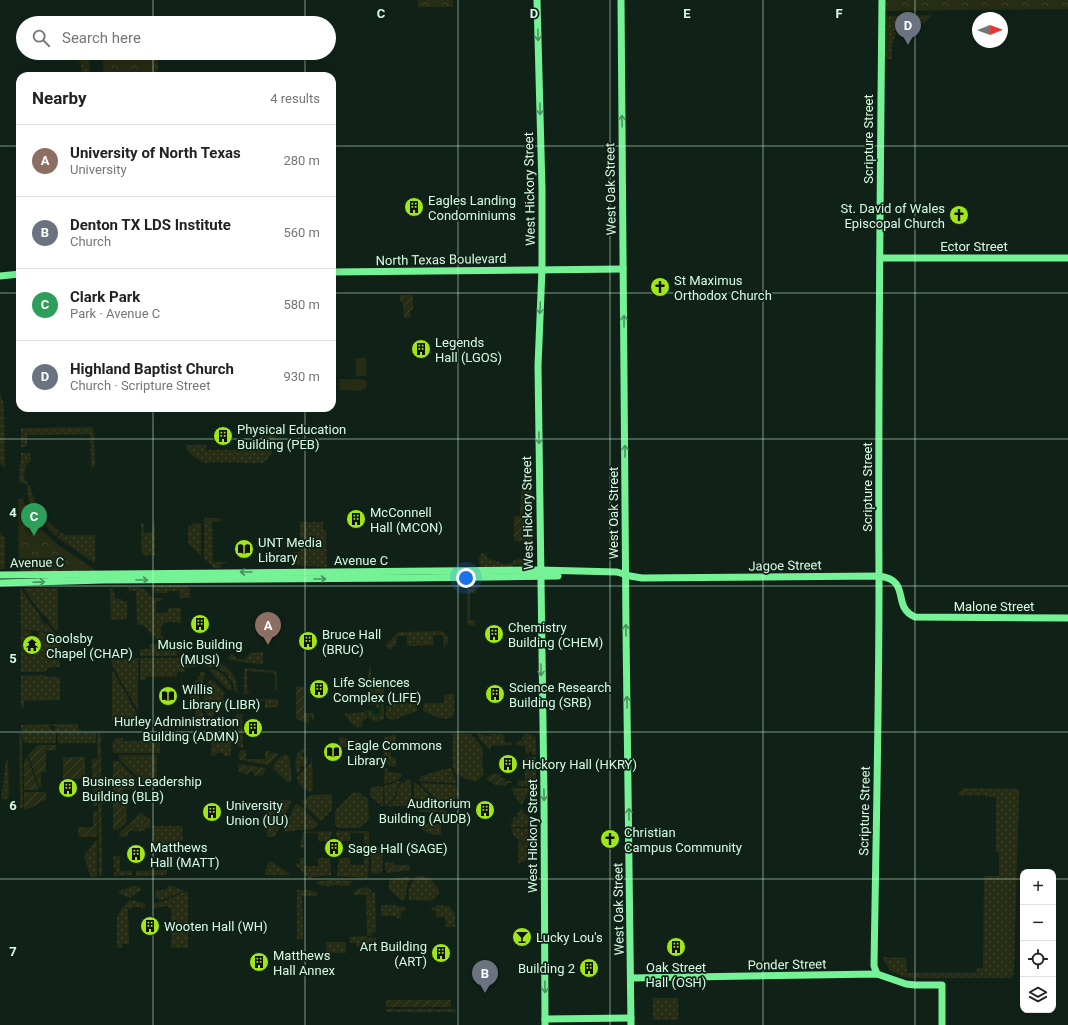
<!DOCTYPE html>
<meta charset="utf-8">
<style>
:root{--surface:#fff;--page:#f6f6f6;--text:#222;--muted:#767676;--line:#e0e0e0;--accent:#ea580c}
body{margin:0;font-family:Roboto,sans-serif;background:var(--page);color:var(--text)}
.controls{position:absolute;right:12px;bottom:12px;display:grid;overflow:hidden;border-radius:8px;box-shadow:0 4px 16px #0002}
.controls button{width:36px;height:36px;display:grid;place-items:center;padding:0;border:0;border-bottom:1px solid var(--line);background:var(--surface);color:var(--text);font:20px sans-serif}
.compass{position:absolute;left:972px;top:12px;width:36px;height:36px;border-radius:50%;background:var(--surface);box-shadow:0 4px 16px #0002;rotate:89deg}
.you{position:absolute;left:466px;top:578px;width:14px;height:14px;margin:-10px;border:3px solid #fff;border-radius:50%;background:#1a73e8;box-shadow:0 0 0 6px #1a73e833}
.badge{display:grid;place-items:center;width:26px;height:26px;border-radius:50%;background:var(--accent);color:#fff;font-size:13px;font-weight:700}
.pin{position:absolute;translate:-50% -33px;filter:drop-shadow(0 1px 2px #0008)}
.pin::after{content:'';position:absolute;top:21px;width:14px;height:12px;background:inherit;clip-path:polygon(0 0,100% 0,50% 100%)}
.list{margin:0;padding:0;list-style:none}
h2{display:flex;justify-content:space-between;align-items:center;height:52px;margin:0;padding:0 16px;font-size:17px}
h2 small{font-size:13px;font-weight:400;color:var(--muted)}
.list li{display:grid;grid-template-columns:26px 1fr auto;gap:12px;align-items:center;box-sizing:border-box;height:72px;padding:0 16px;border-top:1px solid var(--line)}
.list b{display:block;font-size:15px;white-space:nowrap}
.list p{margin:0;font-size:13px;white-space:nowrap;color:var(--muted)}
.list em{font-size:13px;font-style:normal;color:var(--muted)}
.icon{flex:none;width:22px;height:22px;fill:none;stroke:currentColor;stroke-width:2;stroke-linecap:round;stroke-linejoin:round}
.map{position:relative;flex:none;width:1068px;height:1025px;overflow:hidden}
.search{position:absolute;background:var(--surface);box-shadow:0 4px 16px #0002;left:16px;top:16px;width:320px;height:44px;display:flex;align-items:center;gap:10px;box-sizing:border-box;padding:0 14px;border-radius:22px;color:var(--muted);font-size:15px}
.panel{position:absolute;background:var(--surface);box-shadow:0 4px 16px #0002;left:16px;top:72px;width:320px;height:340px;border-radius:12px}
.map>svg:first-child{display:block}
.grass{fill:url(#grass-dots)}
.park{fill:url(#park-crowns)}
.garden{fill:url(#garden-furrows)}
.pitch{fill:#272c14}
.lines{fill:none;stroke-linecap:round;stroke-linejoin:round}
.stream{stroke:#153d0f;stroke-width:1.5}
.secondary{stroke:#76f296;stroke-width:7}
.oneway{stroke:#48945d}
.grid{fill:none;stroke:#d6fbe3;stroke-width:1;stroke-opacity:0.55}
.labels{text-anchor:middle;stroke-width:3.5;stroke-linejoin:round;paint-order:stroke}
.street-label{font-size:13px;fill:#d6fbe3;stroke:#102218}
.poi-label{font-size:13px;fill:#d6fbe3;stroke:#102218;text-anchor:start}
.grid-label{font-size:13px;text-anchor:middle;font-weight:bold;fill:#d6fbe3;stroke:#102218;stroke-width:3.5;stroke-linejoin:round;paint-order:stroke}
</style>
<div class="map">
<svg width="1068" height="1025" viewBox="0 0 1068 1025">
<defs>
<pattern id="grass-dots" width="8" height="8" patternUnits="userSpaceOnUse"><rect width="8" height="8" fill="#272c14"/><path d="M2 2h.1M6 6h.1" fill="none" stroke="#3b412b" stroke-width="1.8" stroke-linecap="round"/></pattern>
<pattern id="park-crowns" width="20" height="18" patternUnits="userSpaceOnUse"><rect width="20" height="18" fill="#272c14"/><path d="M2 6a3 3 0 1 1 6 0M12 15a3 3 0 1 1 6 0" fill="none" stroke="#3b412b"/></pattern>
<pattern id="garden-furrows" width="10" height="10" patternUnits="userSpaceOnUse"><rect width="10" height="10" fill="#272c14"/><path d="M-1 1l2-2M0 10L10 0M9 11l2-2" fill="none" stroke="#3b412b"/></pattern>
</defs>
<rect width="100%" height="100%" fill="#102218"/>
<g class="grass">
<path d="M930,15V17L924,23L909,24L903,27L900,24L894,31L897,33C891,43 892,48 892,59H885L882,16Z"/>
<path d="M89,53H92L93,59H89L90,76H81V65L76,56H90Z"/>
<path d="M0,394L4,403V411L5,468L0,463Z"/>
<path d="M261,425H263L264,427H268V428H271V430L273,431V433H276C276,443 272,459 262,463L213,462L205,463L194,457L187,450L185,445H206V450H261Z"/>
<path d="M93,427L94,437L95,467H91L90,434L27,435V445L25,447L21,448V428Z"/>
<path d="M21,453H29L30,454L31,460L25,467L24,479L30,486L34,499L38,506L34,509C31,505 28,501 28,496C26,489 31,484 19,482V468L21,461Z"/>
<path d="M39,507L47,520L60,532L56,536L48,528L35,510Z"/>
<path d="M204,518H221V521L212,522L213,562H228L222,564L220,568H214L204,558Z"/>
<path d="M300,522H323V530H326L327,567L296,565L294,563V552H300Z"/>
<path d="M141,523H144V533H152L153,523H155V555H142Z"/>
<path d="M192,523H201V556L188,543V526H192Z"/>
<path d="M0,532H4L1,533V536L5,537V569H0Z"/>
<path d="M61,532L65,535H95V563L61,540L57,537Z"/>
<path d="M482,553L487,554V558L502,563V564L513,563V561C519,559 526,556 532,560V562L529,565H513V567H481C478,562 478,557 482,553Z"/>
<path d="M152,586H186L190,589V598H179V591H168L167,593H155L152,590Z"/>
<path d="M474,586L476,593H470V620H475V626L467,625V587L469,590Z"/>
<path d="M128,587H141V589H144L153,598H163L160,601L156,602V613H168V610L170,608H181V623H178V622H164L163,625L161,626V636H163V640H177V645L162,644L143,625H137L136,591H129Z"/>
<path d="M23,588H58V630L56,631L49,622L47,617L42,614Z"/>
<path d="M112,588L113,591H114L115,599H122V601H127V619L111,620L110,589Z"/>
<path d="M21,589L40,616L42,622L47,624L55,633L21,629L20,590Z"/>
<path d="M21,630L31,631L32,640H26L27,650H30L33,651C37,651 39,647 36,643L39,632L60,635V667H50L44,672H21Z"/>
<path d="M442,631L448,637V644H445V649H444L443,635H433L434,645L407,646V636H397L396,646H393V648L391,650L386,647L387,644L398,632Z"/>
<path d="M150,644H157L161,647H177V656H140V649H150Z"/>
<path d="M263,652V663L261,664L228,660L229,656L232,653L238,659H246L250,653Z"/>
<path d="M138,658V711L112,665L111,660L113,659Z"/>
<path d="M140,658H192L199,666L185,668V672H177V677H146V680H140Z"/>
<path d="M199,658C221,659 237,669 238,693L234,690L233,684V682L231,681L226,673L224,672L216,667H206Z"/>
<path d="M369,667L371,668C371,675 370,683 373,690C376,698 382,701 378,711V709L376,707V704L370,705L368,703L370,690L368,679Z"/>
<path d="M247,668L275,671L277,673V691L275,690V675L274,673L247,671V690L250,693L244,694V672L245,669Z"/>
<path d="M208,669C221,669 229,678 232,690H228Z"/>
<path d="M113,671L139,717V722H123V725H116L112,720V672Z"/>
<path d="M200,672H204L205,674L199,697L202,712L206,722H196L195,700H190V692H195V680H198V677L200,676Z"/>
<path d="M21,675H45L48,677H60V700L24,701V707L21,709Z"/>
<path d="M373,679H384V719L375,722L369,718L367,711L371,712L372,715L373,716H379C387,707 378,698 374,689C373,686 373,682 373,679Z"/>
<path d="M211,680L213,681L225,693L223,698L225,702L210,719C202,709 201,692 208,681Z"/>
<path d="M448,694H454V715C447,724 432,715 423,711L424,703H444V695H447Z"/>
<path d="M240,699H278V706L277,707L265,708V701H245V711H236L235,705L239,703Z"/>
<path d="M394,699H396L397,703H417V711L393,720L386,717V707L391,704Z"/>
<path d="M359,712H366L367,717L361,723L363,726L357,727L351,723L345,715L340,714L358,713Z"/>
<path d="M237,714H242L243,748L239,747L238,744L237,722L235,721V716Z"/>
<path d="M50,724V729L53,730V731H21V725Z"/>
<path d="M51,724H78V729L81,730V731H55V726L51,725Z"/>
<path d="M19,733H20L22,741L23,809L20,808Z"/>
<path d="M21,733H56V743H26L23,741Z"/>
<rect x="58" y="733" width="38" height="10"/>
<path d="M396,734V745L385,746V752H391V757L396,758V767L388,765L384,760V738Z"/>
<path d="M453,734H471L483,748L482,764L484,775L475,782C471,780 458,776 455,773C451,767 453,742 453,734Z"/>
<path d="M477,734H485V736H489V734H502L505,738L503,739L508,744L509,742L512,743V745L491,746L490,750L480,740Z"/>
<path d="M525,734H530L536,738V755H532L531,751H529V755L526,754L525,746L516,745V743L521,740Z"/>
<path d="M340,737H341L367,744L360,746L358,752L357,747H339V739Z"/>
<path d="M116,738H123V741H160V753H114L113,751L112,743Z"/>
<path d="M211,740H231V756H225L222,753H217L215,756H211Z"/>
<path d="M303,749H308V750H304V753H302V757H308V762L304,767L302,765L299,768L301,770L297,774C295,764 293,755 303,749Z"/>
<path d="M286,754L289,756L292,779L290,782H288L273,769C273,763 281,756 286,754Z"/>
<path d="M119,755H157V787H148L119,759Z"/>
<path d="M529,757H536V786H518V781L525,780V761L526,759Z"/>
<path d="M311,758H312L313,788L312,791L310,792C303,789 298,786 297,777L311,762Z"/>
<path d="M7,759H8L9,797L7,798V799L3,800L2,799C1,793 3,786 4,779C5,773 4,766 7,759Z"/>
<path d="M120,763L138,781L135,789H123V781H120Z"/>
<path d="M385,768H388L387,771L401,774L402,776L398,780L384,784Z"/>
<path d="M450,768H451L456,781L455,783L419,781L421,776Z"/>
<path d="M408,779L411,781V806H388L395,799L399,787L402,781H403V783L406,782V780Z"/>
<path d="M399,781L400,782L394,798L386,806H385L384,786Z"/>
<path d="M415,782L416,783L441,806H434L433,802L414,798V783Z"/>
<path d="M422,783L456,785L459,794L448,804L444,806L421,785Z"/>
<path d="M383,786V806H382L371,797L370,787Z"/>
<path d="M511,788H531L521,806Z"/>
<path d="M963,788L1019,789L1014,973L1013,976L1011,978H909C892,973 890,972 882,957L906,958L907,973H976L977,968H983L984,876H999V852H996V797H985V795H959V791H961Z"/>
<path d="M357,792L360,793L368,799L369,819L360,828H339V827H337L335,824V811L352,793Z"/>
<path d="M311,795L329,794L332,796V810L321,821H320L301,802Z"/>
<path d="M289,800H290L291,802L276,835L274,837H267V801Z"/>
<path d="M297,804L300,805L318,824V825L313,829L298,830L286,832L284,831L285,828L295,805Z"/>
<path d="M521,809L536,827H511C510,824 513,819 515,816L517,818L519,816L517,814Z"/>
<path d="M419,810H444L450,813L448,815L450,817L452,815L453,822H441V835C432,835 423,833 419,824H439L440,812H419Z"/>
<path d="M140,813L146,817C147,829 136,833 129,824Z"/>
<path d="M153,826H182L183,841H174V846L177,847V851H156L154,850Z"/>
<path d="M511,828L537,829V851L514,836Z"/>
<path d="M330,831L332,832V834L331,835L330,841H318V833H304V848L300,847L303,832Z"/>
<path d="M337,831H368L369,833V848H366V843H364V833H350V841H338C338,836 335,836 336,832Z"/>
<path d="M96,840H97V876L91,878L84,856Z"/>
<path d="M518,840L537,852V860L535,861H522L521,863H518Z"/>
<path d="M381,846L383,847L382,871L380,873L372,874L371,872V851L372,849Z"/>
<path d="M113,856H120V871H132V875L114,876V872H116V869H114Z"/>
<path d="M364,857H368L369,858L368,877L366,878L337,876L339,858H350V865H364Z"/>
<path d="M301,858H304V866H318V858H330L331,875L313,877L312,878H309L296,866V863L299,864L301,861L298,859Z"/>
<path d="M269,862H272L290,874L289,875H267L265,872Z"/>
<path d="M167,870V875L136,876V871Z"/>
<path d="M417,876C431,876 431,880 439,890V893L435,898L430,901L409,900C407,892 410,882 417,876Z"/>
<path d="M404,877H409L410,878L407,886L405,899L403,901L398,898L389,889V881L390,879Z"/>
<path d="M330,880L353,881L348,886L346,885L345,886L342,885V886L335,885L327,887L326,885L321,886L316,882L319,881Z"/>
<path d="M167,885H169L183,890L184,891L162,900H159L158,898H155C155,894 155,891 158,889L159,891L168,888Z"/>
<path d="M132,886H136L142,889L130,898L118,893L120,891Z"/>
<path d="M368,887L372,892L375,893L376,930L375,932L373,933L371,936H367V938H376V945H368V947H356V943H350V937L367,936V932L369,933L371,928L368,926V925L371,923L372,920L368,916L370,911L368,905L371,897L370,893L364,890H357V889Z"/>
<path d="M297,890H312L314,892H317V896H302L303,939H297Z"/>
<path d="M186,891L188,892V948H171V908H168V906L158,907V908H154V903H159V901H164Z"/>
<path d="M130,900L141,902V903H145V908L142,909L141,907H132L131,909H128L129,944H122V948H117V917L122,908Z"/>
<path d="M381,905H397L399,907H405V911H401V918H397L396,916H381Z"/>
<path d="M438,905L449,906L455,914V927L451,926V927H446L445,917H436V911H432L431,907H436Z"/>
<path d="M326,942H346V953H327Z"/>
<rect x="653" y="998" width="25" height="22"/>
</g>
<g class="park">
<rect x="418" y="0" width="35" height="7"/>
<path d="M882,0H1068V9L882,11Z"/>
<path d="M102,53H158V76H104Z"/>
<path d="M18,499H23C30,519 47,537 65,550C75,557 87,563 96,571L20,572L19,571Z"/>
</g>
<g class="garden">
<path d="M400,295H413V310H410L411,318H404L403,304L400,301Z"/>
<path d="M532,490L533,508L531,517L534,530L532,540V544L526,550L525,541H514V516H520L521,491Z"/>
<path d="M296,686L304,687V713H314V721L313,722L312,717H309V723L296,719Z"/>
<path d="M97,733H101L102,876H99Z"/>
<path d="M38,745H56V750L46,751V772H41V784L42,785V786L40,788L28,755Z"/>
<path d="M246,750V759H265V751H269V753H277L278,755L268,765L240,760L238,756L239,752L241,750Z"/>
<path d="M27,757L39,789L38,790H24V761Z"/>
<path d="M85,757V779H63V757Z"/>
<path d="M92,759H97V806H93Z"/>
<path d="M113,761H118L120,763V781H123V793H122V798H123V803H128L126,813L127,822L118,830H113Z"/>
<path d="M238,764L265,768L266,769L263,775L255,776L253,772L251,771L247,775L239,772Z"/>
<path d="M491,774H501V778H505V781H512V783H507L505,786L496,785L486,779Z"/>
<path d="M24,792H46V800C38,802 33,809 24,809Z"/>
<path d="M93,811H97V837H78V827H93Z"/>
<path d="M146,817L150,818L151,828H145V831H129L128,836L119,837L120,832L129,824C136,834 147,829 146,817Z"/>
<path d="M394,862V865H410V870L387,873L385,869V863Z"/>
<path d="M357,890L367,891C373,897 369,900 368,906L370,910L368,917L372,920L371,923L368,925V926L371,929V931L369,933L367,932L366,895H353V893Z"/>
<rect x="386" y="1000" width="65" height="7"/>
<rect x="386" y="1009" width="70" height="3"/>
</g>
<g class="pitch">
<path d="M356,358H366L367,376H356Z"/>
<path d="M339,379H362L366,381L367,383L366,388L360,391L339,390Z"/>
</g>
<g class="lines">
<path class="stream" d="M365,711H371L373,714L375,715L379,714C385,702 377,699 374,689C372,686 372,683 372,679"/>
<g class="secondary">
<path d="M537,0L542,189V269L538,366L544,795L545,1025"/>
<path d="M621,0L626,631L631,1025"/>
<path d="M880,258H1068"/>
<path d="M332,272L623,269"/>
<path d="M0,276L20,274"/>
<path d="M0,575L540,570L617,572L630,576L642,578L879,576C912,580 891,607 915,617L1068,618"/>
<path d="M0,583L103,580L413,578L558,576"/>
<path d="M877,974L874,966C876,838 879,710 879,582C878,388 880,194 882,0"/>
<path d="M631,978L877,974L906,984L915,985H942V1025"/>
<path d="M545,1019L631,1018"/>
</g>
</g>
<defs><path id="oneway-shaft" d="M-6 0H5M1.5-3L5.5 0L1.5 3" fill="none" stroke-width="1.6" stroke-linecap="round" stroke-linejoin="round"/></defs>
<g class="oneway">
<use href="#oneway-shaft" transform="translate(538 35) rotate(89)"/>
<use href="#oneway-shaft" transform="translate(540 109) rotate(89)"/>
<use href="#oneway-shaft" transform="translate(622 121) rotate(-91)"/>
<use href="#oneway-shaft" transform="translate(540 308) rotate(93)"/>
<use href="#oneway-shaft" transform="translate(624 321) rotate(-90)"/>
<use href="#oneway-shaft" transform="translate(539 438) rotate(90)"/>
<use href="#oneway-shaft" transform="translate(625 451) rotate(-90)"/>
<use href="#oneway-shaft" transform="translate(246 572) rotate(180)"/>
<use href="#oneway-shaft" transform="translate(320 579)"/>
<use href="#oneway-shaft" transform="translate(142 580)"/>
<use href="#oneway-shaft" transform="translate(39 582) rotate(-2)"/>
<use href="#oneway-shaft" transform="translate(626 630) rotate(-91)"/>
<use href="#oneway-shaft" transform="translate(541 670) rotate(89)"/>
<use href="#oneway-shaft" transform="translate(627 702) rotate(-91)"/>
<use href="#oneway-shaft" transform="translate(544 795) rotate(89)"/>
<use href="#oneway-shaft" transform="translate(629 814) rotate(-91)"/>
<use href="#oneway-shaft" transform="translate(545 987) rotate(89)"/>
</g>
<path class="grid" d="M153,0V23M305,0V23M458,0V1025M610,0V1025M763,0V1025M915,0V1025M153,53V76M305,53V76M0,146H20M332,146H1068M0,293H20M332,293H1068M153,408V1025M305,408V1025M0,439H1068M0,586H1068M0,732H1068M0,879H1023M1053,879H1068"/>
<defs>
<g id="building-disc" transform="scale(1)"><circle r="9.5" fill="#a1e716" stroke="#102218"/><path d="M-4-6H4V6H1V3H-1V6H-4ZM-2.5-4.3h1.7v1.8h-1.7ZM.8-4.3h1.7v1.8H.8ZM-2.5-1h1.7V.8h-1.7ZM.8-1h1.7V.8H.8Z" fill="#111"/></g>
<g id="church-disc" transform="scale(1)"><circle r="9.5" fill="#a1e716" stroke="#102218"/><path d="M-1.2-6h2.4v3.5h3.3v2.4h-3.3V6h-2.4V-.1h-3.3v-2.4h3.3Z" fill="#111"/></g>
<g id="library-disc" transform="scale(1)"><circle r="9.5" fill="#a1e716" stroke="#102218"/><path d="M-6-4Q-3-5.5-.7-3.5V5Q-3 3-6 4ZM6-4Q3-5.5 .7-3.5V5Q3 3 6 4Z" fill="#111"/></g>
<g id="temple-disc" transform="scale(1)"><circle r="9.5" fill="#a1e716" stroke="#102218"/><path d="M0-6L5-2H3V0L6.5 2.5H4V6H1.5V3h-3V6H-4V2.5H-6.5L-3 0V-2H-5Z" fill="#111"/></g>
<g id="bar-disc" transform="scale(1)"><circle r="9.5" fill="#a1e716" stroke="#102218"/><path d="M-6-5H6L.8 .8V4.5H3.5V6h-7V4.5H-.8V.8Z" fill="#111"/></g>
</defs>
<g fill-rule="evenodd">
<use href="#building-disc" x="414" y="207"/>
<use href="#church-disc" x="959" y="215"/>
<use href="#church-disc" x="660" y="287"/>
<use href="#building-disc" x="421" y="349"/>
<use href="#building-disc" x="223" y="436"/>
<use href="#building-disc" x="356" y="519"/>
<use href="#library-disc" x="244" y="549"/>
<use href="#building-disc" x="200" y="624"/>
<use href="#building-disc" x="494" y="634"/>
<use href="#building-disc" x="308" y="641"/>
<use href="#temple-disc" x="32" y="645"/>
<use href="#building-disc" x="319" y="689"/>
<use href="#building-disc" x="495" y="694"/>
<use href="#library-disc" x="168" y="696"/>
<use href="#building-disc" x="253" y="728"/>
<use href="#library-disc" x="333" y="752"/>
<use href="#building-disc" x="508" y="764"/>
<use href="#building-disc" x="68" y="788"/>
<use href="#building-disc" x="485" y="810"/>
<use href="#building-disc" x="212" y="812"/>
<use href="#church-disc" x="610" y="839"/>
<use href="#building-disc" x="334" y="848"/>
<use href="#building-disc" x="136" y="854"/>
<use href="#building-disc" x="150" y="926"/>
<use href="#bar-disc" x="522" y="937"/>
<use href="#building-disc" x="676" y="947"/>
<use href="#building-disc" x="441" y="953"/>
<use href="#building-disc" x="259" y="962"/>
<use href="#building-disc" x="589" y="968"/>
</g>
<g class="labels">
<g class="street-label">
<text transform="translate(868 139) rotate(-90)" y="5">Scripture Street</text>
<text transform="translate(529 189) rotate(-91)" y="5">West Hickory Street</text>
<text transform="translate(610 189) rotate(-91)" y="5">West Oak Street</text>
<text x="974" y="251">Ector Street</text>
<text transform="translate(441 259) rotate(-1)" y="5">North Texas Boulevard</text>
<text transform="translate(867 487) rotate(-90)" y="5">Scripture Street</text>
<text transform="translate(527 513) rotate(-91)" y="5">West Hickory Street</text>
<text transform="translate(613 513) rotate(-90)" y="5">West Oak Street</text>
<text x="361" y="565">Avenue C</text>
<text transform="translate(37 562) rotate(-1)" y="5">Avenue C</text>
<text transform="translate(785 565) rotate(-1)" y="5">Jagoe Street</text>
<text x="994" y="611">Malone Street</text>
<text transform="translate(864 811) rotate(-89)" y="5">Scripture Street</text>
<text transform="translate(532 836) rotate(-90)" y="5">West Hickory Street</text>
<text transform="translate(618 909) rotate(-91)" y="5">West Oak Street</text>
<text transform="translate(787 964) rotate(-1)" y="5">Ponder Street</text>
</g>
<g class="poi-label">
<text x="428" y="205">Eagles Landing<tspan x="428" dy="15">Condominiums</tspan></text>
<text x="945" y="213" text-anchor="end">St. David of Wales<tspan x="945" dy="15">Episcopal Church</tspan></text>
<text x="674" y="285">St Maximus<tspan x="674" dy="15">Orthodox Church</tspan></text>
<text x="435" y="347">Legends<tspan x="435" dy="15">Hall (LGOS)</tspan></text>
<text x="237" y="434">Physical Education<tspan x="237" dy="15">Building (PEB)</tspan></text>
<text x="370" y="517">McConnell<tspan x="370" dy="15">Hall (MCON)</tspan></text>
<text x="258" y="547">UNT Media<tspan x="258" dy="15">Library</tspan></text>
<text x="508" y="632">Chemistry<tspan x="508" dy="15">Building (CHEM)</tspan></text>
<text x="322" y="639">Bruce Hall<tspan x="322" dy="15">(BRUC)</tspan></text>
<text x="46" y="643">Goolsby<tspan x="46" dy="15">Chapel (CHAP)</tspan></text>
<text x="200" y="649" text-anchor="middle">Music Building<tspan x="200" dy="15">(MUSI)</tspan></text>
<text x="333" y="687">Life Sciences<tspan x="333" dy="15">Complex (LIFE)</tspan></text>
<text x="509" y="692">Science Research<tspan x="509" dy="15">Building (SRB)</tspan></text>
<text x="182" y="694">Willis<tspan x="182" dy="15">Library (LIBR)</tspan></text>
<text x="239" y="726" text-anchor="end">Hurley Administration<tspan x="239" dy="15">Building (ADMN)</tspan></text>
<text x="347" y="750">Eagle Commons<tspan x="347" dy="15">Library</tspan></text>
<text x="522" y="769">Hickory Hall (HKRY)</text>
<text x="82" y="786">Business Leadership<tspan x="82" dy="15">Building (BLB)</tspan></text>
<text x="471" y="808" text-anchor="end">Auditorium<tspan x="471" dy="15">Building (AUDB)</tspan></text>
<text x="226" y="810">University<tspan x="226" dy="15">Union (UU)</tspan></text>
<text x="624" y="837">Christian<tspan x="624" dy="15">Campus Community</tspan></text>
<text x="150" y="852">Matthews<tspan x="150" dy="15">Hall (MATT)</tspan></text>
<text x="348" y="853">Sage Hall (SAGE)</text>
<text x="164" y="931">Wooten Hall (WH)</text>
<text x="536" y="942">Lucky Lou's</text>
<text x="427" y="951" text-anchor="end">Art Building<tspan x="427" dy="15">(ART)</tspan></text>
<text x="273" y="960">Matthews<tspan x="273" dy="15">Hall Annex</tspan></text>
<text x="676" y="972" text-anchor="middle">Oak Street<tspan x="676" dy="15">Hall (OSH)</tspan></text>
<text x="575" y="973" text-anchor="end">Building 2</text>
</g>
</g>
<g class="grid-label">
<text x="381" y="18">C</text>
<text x="534" y="18">D</text>
<text x="687" y="18">E</text>
<text x="839" y="18">F</text>
<text x="13" y="517">4</text>
<text x="13" y="663">5</text>
<text x="13" y="810">6</text>
<text x="13" y="956">7</text>
</g>
</svg>
<div class="controls">
<button>+</button>
<button>−</button>
<button><svg class="icon" aria-label="locate" viewBox="0 0 24 24"><circle cx="12" cy="12" r="6"/><path d="M12 2v4M12 18v4M2 12h4M18 12h4"/></svg></button>
<button><svg class="icon" aria-label="layers" viewBox="0 0 24 24"><path d="M12 4l9 5-9 5-9-5zM3 14l9 5 9-5"/></svg></button>
</div>
<svg class="compass" viewBox="-18 -18 36 36"><path d="M0-13l5 13h-10z" fill="#e53935"/><path d="M0 13l5-13h-10z" fill="#767676"/></svg>
<div class="you"></div>
<div class="pin badge" style="left:268px;top:645px;background:#8d6e63">A</div>
<div class="pin badge" style="left:485px;top:993px;background:#6b7280">B</div>
<div class="pin badge" style="left:34px;top:536px;background:#2e9e5b">C</div>
<div class="pin badge" style="left:908px;top:45px;background:#6b7280">D</div>
<div class="search"><svg class="icon" aria-label="search" viewBox="0 0 24 24"><circle cx="10" cy="10" r="6"/><path d="M15 15l6 6"/></svg>Search here</div>
<section class="panel">
<h2>Nearby<small>4 results</small></h2>
<ul class="list">
<li><span class="badge" style="background:#8d6e63">A</span><div><b>University of North Texas</b><p>University</p></div><em>280 m</em></li>
<li><span class="badge" style="background:#6b7280">B</span><div><b>Denton TX LDS Institute</b><p>Church</p></div><em>560 m</em></li>
<li><span class="badge" style="background:#2e9e5b">C</span><div><b>Clark Park</b><p>Park · Avenue C</p></div><em>580 m</em></li>
<li><span class="badge" style="background:#6b7280">D</span><div><b>Highland Baptist Church</b><p>Church · Scripture Street</p></div><em>930 m</em></li>
</ul>
</section>
</div>
